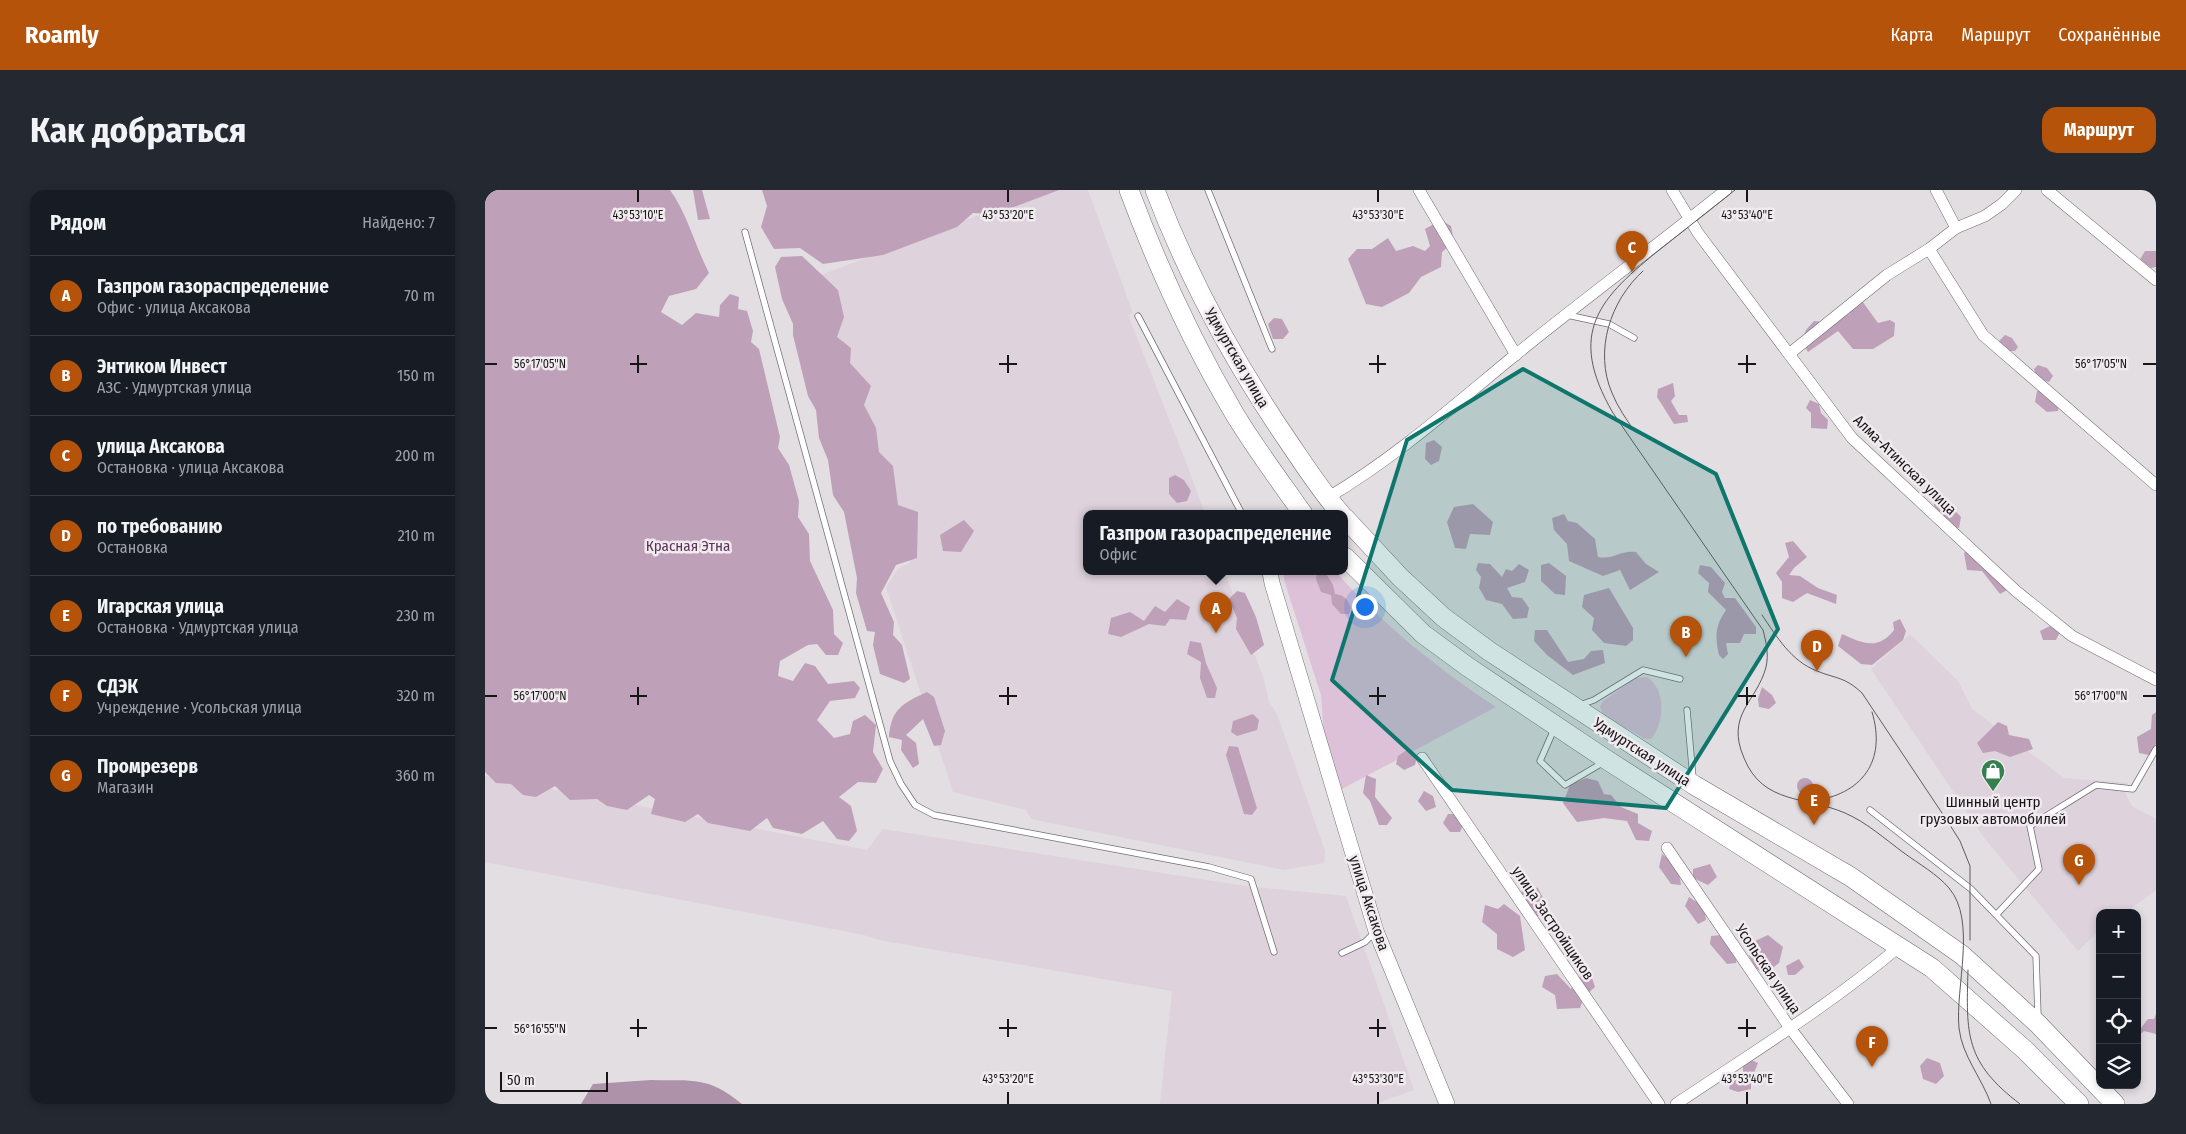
<!DOCTYPE html>
<html lang="ru">
<meta charset="utf-8">
<style>
:root{--surface:#171b24;--page:#242831;--text:#f1f3f6;--muted:#9ea1a6;--line:#363941;--accent:#b45309}
body{margin:0;font-family:"Fira Sans Condensed",sans-serif;background:var(--page);color:var(--text)}
.controls{position:absolute;right:15px;bottom:15px;display:grid;overflow:hidden;border-radius:10px;box-shadow:0 2px 8px #0003}
.controls button{width:45px;height:45px;display:grid;place-items:center;padding:0;border:0;border-bottom:1px solid var(--line);background:var(--surface);color:var(--text);font:25px sans-serif}
.scale{position:absolute;left:15px;bottom:12px;width:108px;box-sizing:border-box;padding-left:5px;border:2px solid #171516;border-top:0;font-size:14px;line-height:18px;white-space:nowrap;color:#171516;-webkit-text-stroke:4px #f1ebf0;paint-order:stroke}
.you{position:absolute;left:879px;top:416px;width:18px;height:18px;margin:-12px;border:4px solid #fff;border-radius:50%;background:#1a73e8;box-shadow:0 0 0 8px #1a73e833}
.badge{display:grid;place-items:center;width:32px;height:32px;border-radius:50%;background:var(--accent);color:#fff;font-size:16px;font-weight:700}
.pin{position:absolute;translate:-50% -41px;filter:drop-shadow(0 1px 2px #0008)}
.pin::after{content:'';position:absolute;top:26px;width:18px;height:15px;background:inherit;clip-path:polygon(0 0,100% 0,50% 100%)}
.popup{position:absolute;left:598px;top:320px;width:265px;height:65px;box-sizing:border-box;display:grid;place-content:center;border-radius:10px;background:var(--surface);filter:drop-shadow(0 1px 4px #0005);font-size:16px;white-space:nowrap;color:var(--muted)}
.popup b{font-size:19px;color:var(--text)}
.popup::after{content:'';position:absolute;left:50%;top:100%;margin-left:-10px;border:10px solid transparent;border-top-color:var(--surface)}
.list{margin:0;padding:0;list-style:none}
h2{display:flex;justify-content:space-between;align-items:center;height:65px;margin:0;padding:0 20px;font-size:21px}
h2 small{font-size:16px;font-weight:400;color:var(--muted)}
.list li{display:grid;grid-template-columns:32px 1fr auto;gap:15px;align-items:center;box-sizing:border-box;height:80px;padding:0 20px;border-top:1px solid var(--line)}
.list b{display:block;font-size:19px;white-space:nowrap}
.list p{margin:0;font-size:16px;white-space:nowrap;color:var(--muted)}
.list em{font-size:16px;font-style:normal;color:var(--muted)}
.icon{flex:none;width:28px;height:28px;fill:none;stroke:currentColor;stroke-width:2;stroke-linecap:round;stroke-linejoin:round}
.map{position:relative;flex:none;width:1671px;height:914px;overflow:hidden;border-radius:15px}
header{display:flex;align-items:center;gap:30px;box-sizing:border-box;height:70px;padding:0 25px;background:var(--accent);color:#fff}
header strong{font-size:24px}
nav{display:flex;gap:28px;margin-inline-start:auto;font-size:18px}
.intro{display:flex;align-items:center;justify-content:space-between;box-sizing:border-box;height:120px;padding:0 30px}
h1{margin:0;font-size:35px}
.button{padding:12px 22px;border-radius:15px;background:var(--accent);color:#fff;font-size:18px;font-weight:700}
main{display:flex;gap:30px;padding:0 30px}
aside{flex:1;background:var(--surface);border-radius:15px;box-shadow:0 2px 8px #0003}
.map>svg:first-child{display:block}
.built{fill:#ded2dc}
.green{fill:#ddc1d8}
.forest{fill:#bea1b9}
.water{fill:#ae92aa}
.lines{fill:none;stroke-linecap:round;stroke-linejoin:round}
.service-casing{stroke:#736f73;stroke-width:7}
.minor-casing{stroke:#736f73;stroke-width:12}
.tertiary-casing{stroke:#736f73;stroke-width:16}
.primary-casing{stroke:#736f73;stroke-width:20}
.service{stroke:#fff;stroke-width:5.5}
.minor{stroke:#fff;stroke-width:11}
.tertiary{stroke:#fff;stroke-width:15}
.primary{stroke:#fff;stroke-width:19}
.tram{stroke:#5e5b5d;stroke-width:1}
.marked{fill:#0f766e;fill-opacity:0.2;stroke:#0f766e;stroke-width:4;stroke-linejoin:round}
.ticks{fill:none;stroke:#171516;stroke-width:2}
.labels{text-anchor:middle;stroke-width:5;stroke-linejoin:round;paint-order:stroke}
.street-label{font-size:15px;fill:#171516;stroke:#f1ebf0}
.park-label{font-size:15px;fill:#5c3457;stroke:#f1ebf0}
.poi-label{font-size:15px;fill:#171516;stroke:#f1ebf0}
.ticks-label{font-size:12px;text-anchor:middle;fill:#171516;stroke:#f1ebf0;stroke-width:5;stroke-linejoin:round;paint-order:stroke}
</style>
<header>
<strong>Roamly</strong>
<nav><a>Карта</a><a>Маршрут</a><a>Сохранённые</a></nav>
</header>
<div class="intro"><h1>Как добраться</h1><a class="button">Маршрут</a></div>
<main>
<aside>
<h2>Рядом<small>Найдено: 7</small></h2>
<ul class="list">
<li><span class="badge">A</span><div><b>Газпром газораспределение</b><p>Офис · улица Аксакова</p></div><em>70 m</em></li>
<li><span class="badge">B</span><div><b>Энтиком Инвест</b><p>АЗС · Удмуртская улица</p></div><em>150 m</em></li>
<li><span class="badge">C</span><div><b>улица Аксакова</b><p>Остановка · улица Аксакова</p></div><em>200 m</em></li>
<li><span class="badge">D</span><div><b>по требованию</b><p>Остановка</p></div><em>210 m</em></li>
<li><span class="badge">E</span><div><b>Игарская улица</b><p>Остановка · Удмуртская улица</p></div><em>230 m</em></li>
<li><span class="badge">F</span><div><b>СДЭК</b><p>Учреждение · Усольская улица</p></div><em>320 m</em></li>
<li><span class="badge">G</span><div><b>Промрезерв</b><p>Магазин</p></div><em>360 m</em></li>
</ul>
</aside>
<div class="map">
<svg width="1671" height="914" viewBox="0 0 1671 914">
<rect width="100%" height="100%" fill="#e3dee2"/>
<g class="built">
<path d="M560,0H603L648,123L643,125L701,272L720,324H602V382H740L779,490L784,512L792,524L840,661L839,673L799,680L546,629L541,620L468,602L401,397L414,378L425,373L323,90Z"/>
<path d="M1425,444L1473,491L1487,519L1579,588L1643,593L1640,603L1647,616L1671,629V700L1640,723H1615V740L1593,761L1500,649L1386,479Z"/>
<path d="M0,586L382,660L398,639L760,696L861,706L929,900L890,914H675L687,801L394,750L379,745L0,672Z"/>
</g>
<g class="green">
<path d="M799,382H851C897,434 952,478 1011,517L855,600L839,546L836,505L799,390Z"/>
<path d="M1162,487C1181,499 1180,532 1166,549H1160L1118,525L1115,517L1118,511L1151,488Z"/>
</g>
<g class="forest">
<path d="M0,0H185C203,25 210,56 224,83L211,99L184,106L176,122L197,135L211,123L234,127L235,115L245,104L254,107L253,119L262,121L268,141L266,152L274,159L295,247L293,258L304,275L314,311L313,327L324,344L325,371L348,420L349,444L358,453L353,465H341L332,454L323,455L295,471L293,486L308,491L320,473L330,476L343,494L369,491L375,498L370,508L345,511L332,530L349,548L365,544L368,531L380,525L391,535L388,562L398,579L391,593L373,592L354,607L366,616L372,641L364,651L352,649L338,631L317,644L288,638L282,628L265,641L223,633L213,624L200,632L166,624L170,609L164,605L142,620L122,616L112,609L85,610L70,596L51,607L38,605L26,594L11,593L0,582Z"/>
<path d="M208,0H217L225,29L213,30Z"/>
<path d="M277,0H574L510,24L488,23L472,37L398,65L338,74L315,58L289,59L276,37L282,16Z"/>
<path d="M956,30L966,36L969,52L957,62L956,77L936,87L924,103L897,117L881,114L863,69L872,59H887L903,48L911,61L928,56L940,61L945,56L940,39Z"/>
<path d="M1660,61H1671V77L1666,78L1654,71Z"/>
<path d="M317,66L353,100L359,127L352,147L366,158L365,173L386,196L379,215L391,238L394,262L408,276L413,315L433,322L432,368L411,375L396,403L409,432L408,445L417,455L425,489L419,493L395,484L388,455L390,442L382,441L371,403L372,388L359,322L348,305L343,270L334,248L331,220L323,206L308,145V134L297,109L290,77L296,67Z"/>
<path d="M1377,111L1393,133L1405,130L1410,133L1409,146L1388,159H1368L1353,141L1323,162L1316,151L1321,140L1329,131L1338,132L1364,124L1371,112Z"/>
<path d="M789,128L797,129L804,142L798,149H788L783,134Z"/>
<path d="M1520,145L1527,148L1533,157L1530,161H1520L1513,152Z"/>
<path d="M1553,175L1562,178L1568,186L1564,192L1552,189L1549,179Z"/>
<path d="M1188,193L1190,206L1186,211L1194,225H1202L1203,232L1189,234L1172,207L1173,199Z"/>
<path d="M1565,200L1574,209L1573,221L1562,222L1550,212L1552,201Z"/>
<path d="M1325,210L1334,214L1336,223L1343,230L1342,239L1326,238V223L1321,218Z"/>
<path d="M949,250L957,257L954,271L946,275L940,269L941,253Z"/>
<path d="M690,285L699,290L706,301L702,311L692,313L684,304V288Z"/>
<path d="M1458,308L1476,327L1474,338L1465,337L1451,323L1448,311Z"/>
<path d="M988,314L1008,332L1005,345L985,344L981,359L970,358L962,332L969,317Z"/>
<path d="M1079,324L1083,331L1092,333L1110,349L1113,367C1129,370 1134,360 1151,362L1161,374L1174,382L1145,400L1135,380L1118,386L1084,371L1082,354L1069,340L1067,328Z"/>
<path d="M479,330L489,341L476,362L458,361L455,345Z"/>
<path d="M1308,351L1322,367L1309,378L1304,385L1315,386L1333,398L1352,405L1351,414L1322,403L1308,412L1297,408V392L1291,383L1304,367L1300,353Z"/>
<path d="M1488,356L1496,360L1524,399L1515,404L1497,381L1482,380L1479,363Z"/>
<path d="M993,373L1005,374L1017,387L1021,379L1027,381L1034,374L1044,380L1040,392L1022,398L1027,407L1037,408L1044,418L1042,428L1028,429L1017,414L1001,410L994,398L996,387L991,380Z"/>
<path d="M1064,373L1081,386L1080,405L1070,404L1056,391V375Z"/>
<path d="M1215,375L1226,377L1240,393L1237,402L1240,408H1250L1271,437V444H1259L1255,453H1241L1243,464L1238,469L1234,465C1230,446 1230,436 1241,420L1223,402L1224,393L1213,383Z"/>
<path d="M832,382H840L848,395L850,404C859,405 863,409 866,418L864,424H856L847,414L846,405L836,402L831,389Z"/>
<path d="M1124,398L1148,438V450L1141,456L1119,453L1107,440L1109,428L1097,417L1099,405Z"/>
<path d="M752,401L760,403L771,427L779,455L766,465L751,439L752,428L744,409Z"/>
<path d="M692,409L705,417L701,430L685,429L680,436L664,434L636,447L623,444L626,428L645,422L659,431L670,416L680,422Z"/>
<path d="M1415,429L1421,441L1418,450L1387,475L1376,474L1353,456L1357,444C1377,453 1393,461 1409,440L1408,432Z"/>
<path d="M1569,434L1576,440L1571,450H1558L1555,441Z"/>
<path d="M1050,440H1062L1083,472L1099,469L1106,461L1118,460L1120,473L1088,485L1062,465L1049,451Z"/>
<path d="M705,451L716,453L721,473L732,498L730,508H722L715,488L716,472L702,464Z"/>
<path d="M1277,497L1287,505L1291,513L1284,519L1274,517L1273,509Z"/>
<path d="M442,502L449,507L460,541L456,555L449,556L438,529L421,545L431,553L434,574L428,578L416,560L417,550L404,547C406,519 418,513 442,502Z"/>
<path d="M1671,522V554L1664,565L1654,563L1652,547L1666,539L1667,525Z"/>
<path d="M768,524L774,530L772,540L752,546L746,542L748,531Z"/>
<path d="M1513,532L1522,536L1524,545L1544,549L1548,559L1525,567L1510,561L1498,563L1492,553Z"/>
<path d="M744,556L753,557L772,618L767,625L759,624L741,565Z"/>
<path d="M922,560L932,566L930,575L919,580L911,574L913,566Z"/>
<path d="M881,585L891,589L890,607L907,628L902,635H894L885,611L878,603Z"/>
<circle cx="1320" cy="596" r="8"/>
<path d="M1101,588L1113,591L1119,604L1126,605L1136,617L1153,624V633L1167,641L1164,651L1151,650L1142,631L1119,628L1092,632L1078,613L1085,595Z"/>
<path d="M939,601L948,606L951,617L941,621L933,611Z"/>
<path d="M963,624H971L979,633L975,642H965L958,633Z"/>
<path d="M1177,664C1190,674 1194,679 1196,695L1186,694L1174,677Z"/>
<path d="M1225,674L1232,687L1223,695L1208,688V679Z"/>
<path d="M1041,696L1053,698L1063,718L1057,726H1049L1035,704Z"/>
<path d="M1204,707L1219,717L1221,730L1213,734L1200,716Z"/>
<path d="M1019,714L1035,726L1040,760L1028,767L1012,759V744L997,732L1000,715L1013,719Z"/>
<path d="M1236,745L1252,766L1251,773L1242,774L1225,754L1226,746Z"/>
<path d="M1283,745L1298,757L1294,773L1281,783L1271,779L1264,766L1268,752Z"/>
<path d="M1314,769L1319,777L1310,785H1303L1301,776Z"/>
<path d="M1072,784L1086,799L1096,785H1106L1110,797L1099,807L1095,818L1072,819L1070,805L1057,797L1060,786Z"/>
<path d="M1671,824V844L1659,841L1652,847V835L1656,838L1663,829H1669Z"/>
<path d="M1442,868L1455,873L1459,886L1451,894L1438,889L1435,876Z"/>
<path d="M1264,869L1273,873L1266,890V899L1253,902L1244,899L1248,885L1258,883V875Z"/>
</g>
<path class="water" d="M166,890C208,891 223,886 257,914H96L108,894Z"/>
<g class="lines">
<g class="service-casing">
<g id="service">
<path d="M723,0L787,159"/>
<path d="M260,42L405,571L416,594L430,615L449,625L724,677L766,689L789,762"/>
<path d="M1082,125L1124,134L1149,148"/>
<path d="M653,126L757,324"/>
<path d="M1095,515L1109,510L1158,480L1195,489"/>
<path d="M1202,520L1208,588"/>
<path d="M1070,537L1055,571L1080,595L1119,572"/>
<path d="M1385,620L1486,699L1551,766L1553,826"/>
<path d="M1512,724L1554,679L1545,636L1611,595L1648,599L1671,559"/>
<path d="M857,763L880,752L889,743"/>
</g>
</g>
<g class="minor-casing">
<g id="minor">
<path d="M934,0L1031,165"/>
<path d="M1187,0L1213,43L1367,248L1531,401L1587,446L1671,490"/>
<path d="M1451,0L1471,38"/>
<path d="M1562,0L1671,90"/>
<path d="M1444,59L1498,145L1671,295"/>
<path d="M1304,164L1402,85L1444,59L1471,38L1500,26L1517,14L1531,0"/>
<path d="M842,308C910,268 968,216 1029,166C1098,110 1171,56 1241,0"/>
<path d="M937,568L1174,914"/>
<path d="M1182,658L1305,838L1363,914"/>
<path d="M1191,914C1267,863 1345,815 1415,756"/>
</g>
</g>
<g class="tertiary-casing">
<path id="tertiary" d="M785,382L787,393L891,741L962,914"/>
</g>
<g class="primary-casing">
<g id="primary">
<path d="M644,0C673,78 707,152 749,223C770,258 795,291 818,324"/>
<path d="M670,0C704,89 749,172 803,251C820,276 836,301 856,324"/>
<path d="M860,328L915,387L958,427L1004,461L1209,595L1366,687L1477,765L1553,834L1630,914"/>
<path d="M860,367L938,444L983,477L1122,570L1447,778L1540,860L1594,914"/>
</g>
</g>
<use href="#service" class="service"/>
<use href="#minor" class="minor"/>
<use href="#tertiary" class="tertiary"/>
<use href="#primary" class="primary"/>
<g class="tram">
<path d="M1250,0C1226,19 1202,38 1178,57C1114,108 1081,142 1128,223L1278,440C1281,452 1284,464 1281,477C1272,512 1240,524 1259,568C1278,615 1321,606 1360,623C1381,632 1400,649 1419,663C1434,674 1452,684 1464,698C1492,731 1470,797 1474,838C1477,866 1497,888 1506,914"/>
<path d="M1150,242C1142,230 1133,218 1127,203C1109,161 1125,111 1158,81"/>
<path d="M1277,425C1292,447 1306,471 1332,481C1352,489 1360,487 1377,503L1463,632L1475,651L1485,676V750"/>
<path d="M1327,611C1377,605 1402,571 1387,522"/>
<path d="M1483,780C1481,845 1480,872 1535,914"/>
</g>
</g>
<path class="marked" d="M1038,179L1231,284L1293,439L1181,618L967,600L847,490L922,250Z"/>
<path class="ticks" d="M153,0V12M523,0V12M893,0V12M1262,0V12M153,165V183M523,165V183M893,165V183M1262,165V183M0,174H12M145,174H162M514,174H532M884,174H901M1253,174H1271M1658,174H1671M153,497V515M523,497V515M893,497V515M1262,497V515M0,506H12M145,506H162M514,506H532M884,506H901M1253,506H1271M1658,506H1671M153,829V847M523,829V847M893,829V847M1262,829V847M0,838H12M145,838H162M514,838H532M884,838H901M1253,838H1271M523,902V914M893,902V914M1262,902V914"/>
<defs>
<g id="shop-pin" transform="scale(1.25)"><path d="M0 17L-7.5 6A9.5 9.5 0 1 1 7.5 6Z" fill="#35804e" stroke="#f1ebf0"/><path d="M-5-2.5h2.3a2.7 3.5 0 0 1 5.4 0H5L5.5 6h-11ZM-1.5-2.5h3a1.5 2.3 0 0 0-3 0Z" fill="#fff"/></g>
</defs>
<g fill-rule="evenodd">
<use href="#shop-pin" x="1508" y="581"/>
</g>
<g class="labels">
<g class="street-label">
<text transform="translate(752 168) rotate(60)" y="5">Удмуртская улица</text>
<text transform="translate(1420 275) rotate(44)" y="5">Алма-Атинская улица</text>
<text transform="translate(1157 562) rotate(33)" y="5">Удмуртская улица</text>
<text transform="translate(884 713) rotate(72)" y="5">улица Аксакова</text>
<text transform="translate(1068 733) rotate(56)" y="5">улица Застройщиков</text>
<text transform="translate(1283 779) rotate(56)" y="5">Усольская улица</text>
</g>
<g class="park-label">
<text x="203" y="361">Красная Этна</text>
</g>
<g class="poi-label">
<text x="1508" y="617">Шинный центр<tspan x="1508" dy="17">грузовых автомобилей</tspan></text>
</g>
</g>
<g class="ticks-label">
<text x="153" y="29">43°53'10"E</text>
<text x="523" y="29">43°53'20"E</text>
<text x="893" y="29">43°53'30"E</text>
<text x="1262" y="29">43°53'40"E</text>
<text x="55" y="178">56°17'05"N</text>
<text x="1616" y="178">56°17'05"N</text>
<text x="55" y="510">56°17'00"N</text>
<text x="1616" y="510">56°17'00"N</text>
<text x="55" y="843">56°16'55"N</text>
<text x="523" y="893">43°53'20"E</text>
<text x="893" y="893">43°53'30"E</text>
<text x="1262" y="893">43°53'40"E</text>
</g>
</svg>
<div class="controls">
<button>+</button>
<button>−</button>
<button><svg class="icon" aria-label="locate" viewBox="0 0 24 24"><circle cx="12" cy="12" r="6"/><path d="M12 2v4M12 18v4M2 12h4M18 12h4"/></svg></button>
<button><svg class="icon" aria-label="layers" viewBox="0 0 24 24"><path d="M12 4l9 5-9 5-9-5zM3 14l9 5 9-5"/></svg></button>
</div>
<div class="scale">50 m</div>
<div class="you"></div>
<div class="pin badge" style="left:731px;top:443px">A</div>
<div class="popup"><b>Газпром газораспределение</b>Офис</div>
<div class="pin badge" style="left:1201px;top:467px">B</div>
<div class="pin badge" style="left:1147px;top:82px">C</div>
<div class="pin badge" style="left:1332px;top:481px">D</div>
<div class="pin badge" style="left:1329px;top:635px">E</div>
<div class="pin badge" style="left:1387px;top:877px">F</div>
<div class="pin badge" style="left:1594px;top:695px">G</div>
</div>
</main>
